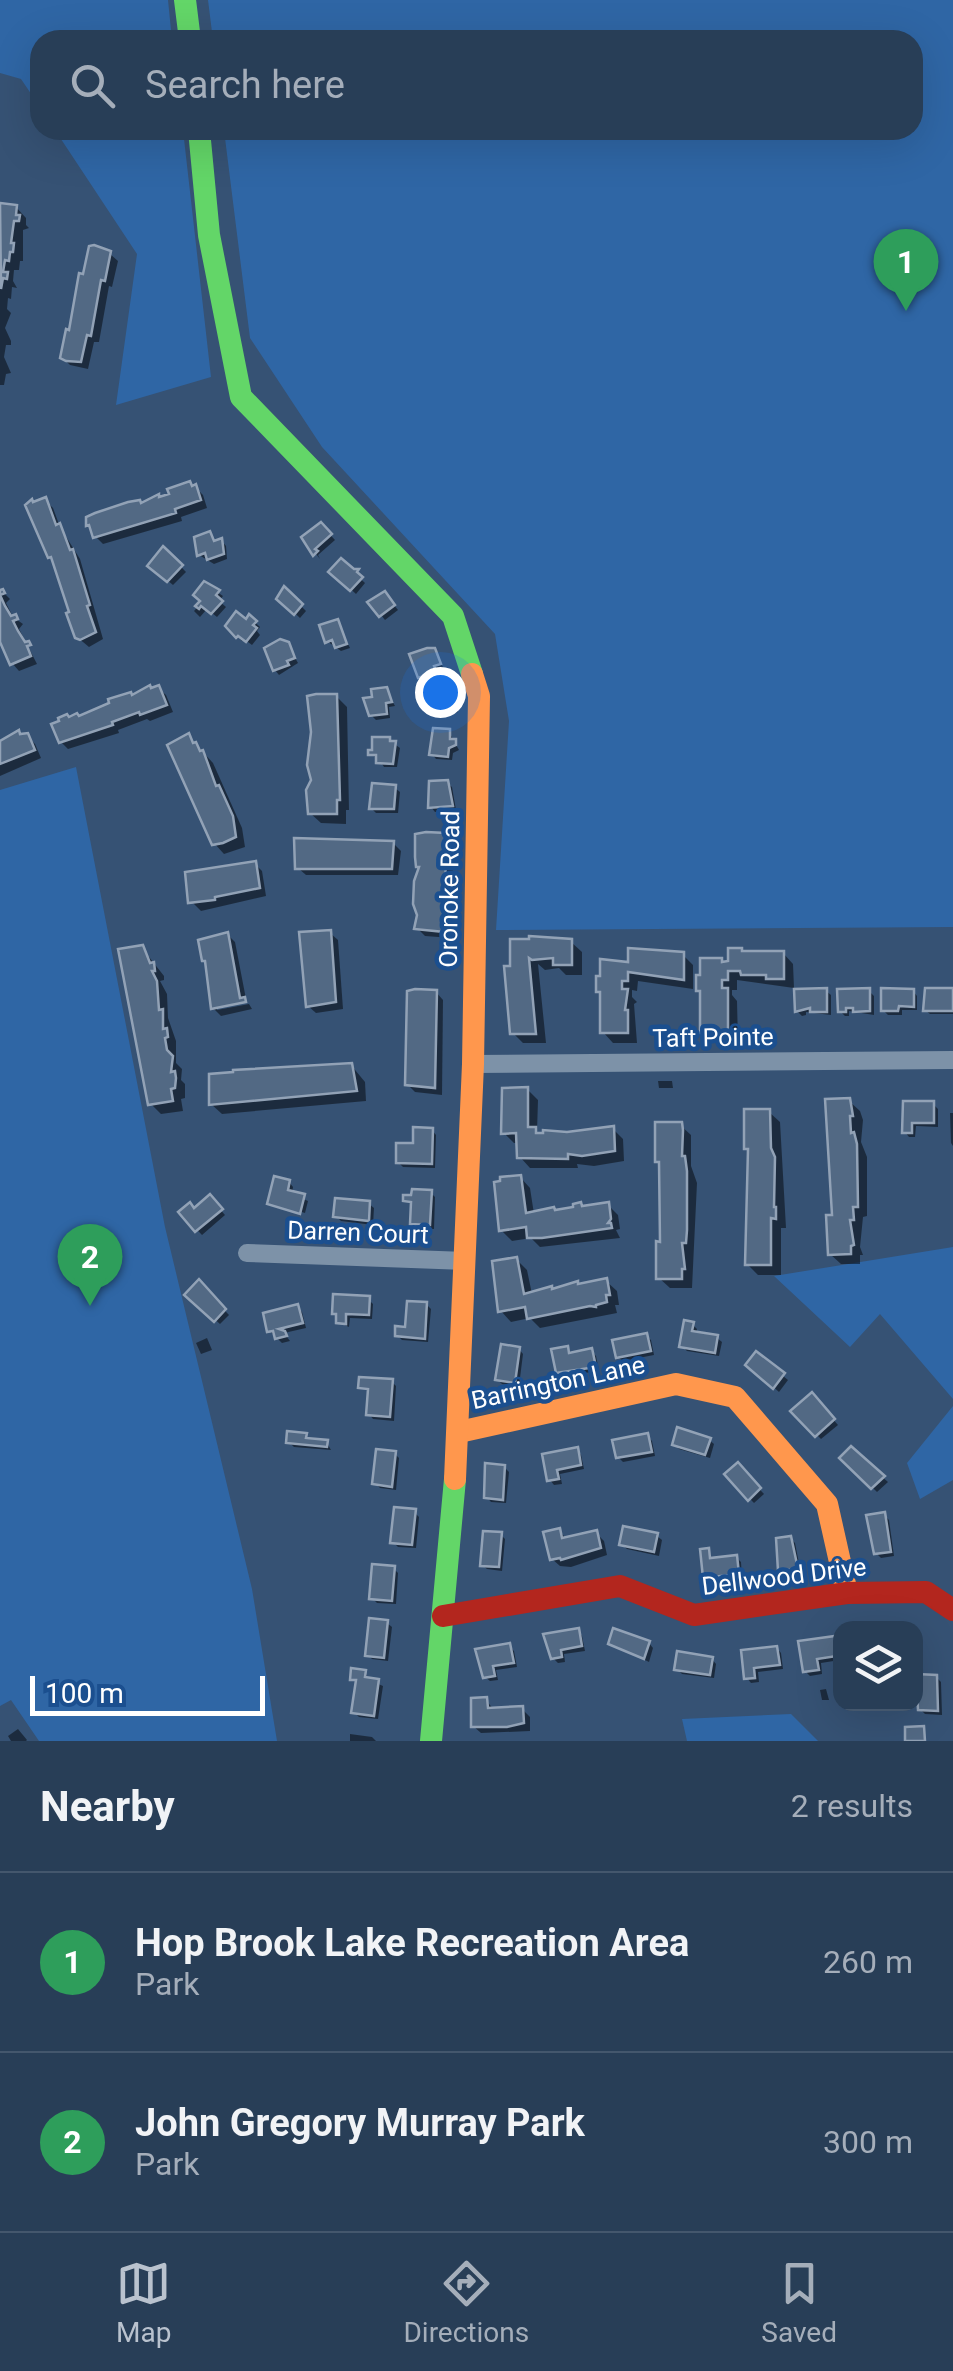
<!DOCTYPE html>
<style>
:root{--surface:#283e57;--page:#30455d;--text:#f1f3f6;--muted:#a5aeba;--line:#44576d;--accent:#b9c2ce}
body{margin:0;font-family:Roboto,sans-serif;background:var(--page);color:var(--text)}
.controls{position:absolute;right:30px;bottom:30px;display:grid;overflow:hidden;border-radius:20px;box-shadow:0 10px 40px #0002}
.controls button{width:90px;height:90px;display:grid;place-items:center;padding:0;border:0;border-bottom:2px solid var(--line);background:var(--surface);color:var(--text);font:50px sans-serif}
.scale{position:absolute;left:30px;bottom:25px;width:235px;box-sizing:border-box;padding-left:10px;border:5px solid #fff;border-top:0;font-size:28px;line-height:35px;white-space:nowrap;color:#fff;-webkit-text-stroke:8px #1b4f8f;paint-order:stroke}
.you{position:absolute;left:440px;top:692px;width:35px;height:35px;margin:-25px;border:8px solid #fff;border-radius:50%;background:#1a73e8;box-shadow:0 0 0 15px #1a73e833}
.badge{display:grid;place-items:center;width:65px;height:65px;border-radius:50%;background:var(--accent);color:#fff;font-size:32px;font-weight:700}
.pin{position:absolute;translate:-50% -82px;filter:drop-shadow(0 2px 5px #0008)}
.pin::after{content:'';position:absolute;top:52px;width:35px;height:30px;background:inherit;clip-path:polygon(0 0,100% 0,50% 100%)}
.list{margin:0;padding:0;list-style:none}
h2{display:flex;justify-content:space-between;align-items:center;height:130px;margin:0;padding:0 40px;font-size:42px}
h2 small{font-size:32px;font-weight:400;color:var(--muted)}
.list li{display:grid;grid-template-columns:65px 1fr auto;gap:30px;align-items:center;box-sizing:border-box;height:180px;padding:0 40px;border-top:2px solid var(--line)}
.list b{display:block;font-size:38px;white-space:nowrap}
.list p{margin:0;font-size:32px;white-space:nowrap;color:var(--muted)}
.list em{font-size:32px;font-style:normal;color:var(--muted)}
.icon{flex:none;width:55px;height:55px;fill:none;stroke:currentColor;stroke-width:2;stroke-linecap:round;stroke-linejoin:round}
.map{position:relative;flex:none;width:953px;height:1741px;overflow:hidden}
.search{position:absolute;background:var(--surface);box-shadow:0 10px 40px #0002;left:30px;right:30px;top:30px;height:110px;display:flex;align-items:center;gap:25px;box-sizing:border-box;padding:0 35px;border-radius:30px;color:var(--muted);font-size:38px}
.sheet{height:490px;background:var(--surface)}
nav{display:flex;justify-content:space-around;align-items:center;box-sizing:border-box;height:140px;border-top:2px solid var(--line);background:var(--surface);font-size:28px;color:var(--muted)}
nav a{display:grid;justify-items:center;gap:5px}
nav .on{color:var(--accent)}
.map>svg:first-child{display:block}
.green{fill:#2f66a5}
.shadow{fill:#0007}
.building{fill:#526984;stroke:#92a2b6;stroke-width:2.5}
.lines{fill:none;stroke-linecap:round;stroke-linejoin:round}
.street{stroke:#7d92a8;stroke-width:18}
.fast{stroke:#63d668;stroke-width:22}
.slow{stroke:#ff974d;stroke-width:22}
.jam{stroke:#b3261e;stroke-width:22}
.labels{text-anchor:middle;stroke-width:9;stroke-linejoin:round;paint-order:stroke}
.street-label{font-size:25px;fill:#fff;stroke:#1b4f8f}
</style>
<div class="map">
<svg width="953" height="1741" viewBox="0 0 953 1741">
<rect width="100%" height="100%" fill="#365274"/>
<g class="green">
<path d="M0,0H168L172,40H40V107L21,79L0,73Z"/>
<path d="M208,0H953V927L496,930L509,721L495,634L322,447L250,338L224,130H913V40H213Z"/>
<path d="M55,130H183L211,377L116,405L137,254Z"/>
<path d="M76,767L165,1227L252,1589L277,1741H39L11,1700L0,1706V790Z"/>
<path d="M953,1247V1399L880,1314L850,1347L774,1276Z"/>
<path d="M953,1406V1480L920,1499L907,1463Z"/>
<path d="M791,1714L818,1741H687L682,1719Z"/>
</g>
<g class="shadow">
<path d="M0,205L16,207L26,218V225L29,228L23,230V261H20L19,270H14L13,281L17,288L12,287L11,299L8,298L7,309L11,313L5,328L11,341V345H6L4,357L11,373L6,374L4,385H0Z"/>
<path d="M110,254L118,261L112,287L109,286L99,342H94L88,369L70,365L62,357L71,333Z"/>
<path d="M195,487L203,495L207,508L181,517L182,521L103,544L95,536L142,505Z"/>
<path d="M45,500L53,508L60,527L80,559L103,639L89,647L77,637Z"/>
<path d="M321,525L335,540L318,555L320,559L304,538Z"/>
<path d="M210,534L216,543L222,541L226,546L227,559L214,564L199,555Z"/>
<path d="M164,549L186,572L173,585L155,570Z"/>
<path d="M341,561L365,583L356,594L332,572Z"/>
<path d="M205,584L223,596L219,601L226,607L217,617L207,609L200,617L194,611L203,601Z"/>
<path d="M0,589L10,599L6,603L13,617L23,624L19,629L37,664L19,671L12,663L0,638Z"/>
<path d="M285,590L306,611L300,618L284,603Z"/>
<path d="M389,599L398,610L385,620L381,615Z"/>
<path d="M250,618L260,627L257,631L260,635L252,645L244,639L242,641L228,626L246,622Z"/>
<path d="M337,622L350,648L341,651L327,641Z"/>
<path d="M288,645L298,663L279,675L275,670Z"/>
<path d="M434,650L444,669L437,671L439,677L424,682L420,677Z"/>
<path d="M158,688L166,695L173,712L150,721L147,719L118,730L119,733L68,749L61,742L69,719L79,718Z"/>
<path d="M438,688L443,694L451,691L456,696L458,712L445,717L436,710Z"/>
<path d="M386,690L395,706L389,707L390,718L376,720L371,715Z"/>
<path d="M336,696L347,707L349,810H346V824L321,823L310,813Z"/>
<path d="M449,732L459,750L453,753L452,760L436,759L432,754Z"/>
<path d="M21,736H27L35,744L41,758L0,776V744Z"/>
<path d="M188,736L213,763L242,828L245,847L224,854L214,843Z"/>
<path d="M389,740L400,748L397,767H384L379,759L370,754Z"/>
<path d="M447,783L452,787L456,810L435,812L431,807Z"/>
<path d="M395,788L400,792L398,813H376L371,808Z"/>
<path d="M445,835L453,843L452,938L425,936L417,928Z"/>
<path d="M393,843L401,851L398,875H306L298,868Z"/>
<path d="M255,864L262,871L266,896L201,911L191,901Z"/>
<path d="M330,933L338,940L343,1009L316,1013L308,1006Z"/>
<path d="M228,935L235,942L246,999L217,1005V1010L249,1004L252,1009L221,1016L213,1008L208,964L204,960Z"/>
<path d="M512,942H571L582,952V975H566L559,968L545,970L538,964L546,1043H523L512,1032Z"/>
<path d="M142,948L164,976V980L160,981L167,994L168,1018L176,1041V1063L182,1069L181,1080L185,1084V1098L181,1099L183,1111L161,1114L151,1104Z"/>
<path d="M783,953L793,964L794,988L737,980V990H732V995L737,1001L738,1042H713L703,1032V994L699,990L721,960L725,964L744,954Z"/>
<path d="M682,954L693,965V989L638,981L637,991L632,990V997L637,1002L634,1004L637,1043H613L603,1032V994L630,964Z"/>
<path d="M826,991L831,995V1015L806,1012V1015L802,1016L797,1011Z"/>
<path d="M869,991L874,996V1015L849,1011V1016H845L840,1011Z"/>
<path d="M913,991L917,996V1010H902V1015H888L883,1010Z"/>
<path d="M953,991V1014H930L925,1010Z"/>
<path d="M436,992L443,1000L442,1095L415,1092L407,1084Z"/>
<path d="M351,1065L365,1082L366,1101L222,1114L211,1104Z"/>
<path d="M658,1081H672L673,1088H659Z"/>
<path d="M527,1089L538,1100L537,1132L541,1136L613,1129L623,1139L624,1161L594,1166L577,1164L578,1168H530L520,1157L519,1143H514L504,1133Z"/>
<path d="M849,1101L860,1111L863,1120L861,1142L867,1157V1216L863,1217L860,1247L863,1255H860V1264H841L830,1254Z"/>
<path d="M905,1103L933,1104L938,1109V1127L916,1126L915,1137H909L905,1132Z"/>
<path d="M769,1112L780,1122L786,1228H781V1275H758L747,1264L750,1151L747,1148Z"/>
<path d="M950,1113H953V1146L951,1143Z"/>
<path d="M680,1125L691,1135V1166L697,1183L692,1288H670L659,1278L663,1244L662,1165L658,1161Z"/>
<path d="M432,1130L436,1135L435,1168L403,1167L398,1162Z"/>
<path d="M520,1177L530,1188L534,1214L608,1205L618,1215L620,1229L616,1230L620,1238L540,1247L531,1238L512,1241L501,1230Z"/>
<path d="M289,1182L293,1187L292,1194L308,1201L305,1213L272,1203Z"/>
<path d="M430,1192L435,1197L434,1229L418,1228L413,1223L414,1205L405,1200Z"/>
<path d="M210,1198L225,1215L202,1235L181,1213L195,1211Z"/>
<path d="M369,1204L374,1208L373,1225L341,1221L336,1216Z"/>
<path d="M516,1259L527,1270L532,1294L606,1281L617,1291L619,1305H615L617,1313L540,1328L530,1318L511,1322L501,1311Z"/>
<path d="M199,1283L229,1315L220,1324L187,1295Z"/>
<path d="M368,1299L373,1304L372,1319L350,1318L349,1327L338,1322L339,1316Z"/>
<path d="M426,1304L431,1309L428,1342L402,1340L397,1335L408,1330Z"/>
<path d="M297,1307L302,1312L306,1328L284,1333L290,1341L282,1343L270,1331Z"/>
<path d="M692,1324L697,1329L696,1334L717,1338L722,1342L719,1356L687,1351L682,1346Z"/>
<path d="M646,1336L651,1340L654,1355L623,1361L618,1357Z"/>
<path d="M207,1338L212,1350L201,1354L196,1343Z"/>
<path d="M567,1348L572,1353L591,1351L596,1356L599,1371L563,1376L558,1371Z"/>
<path d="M519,1349L523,1354L519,1386L502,1384L497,1379Z"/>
<path d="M757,1355L788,1380L779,1392L749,1365Z"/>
<path d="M392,1382L396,1386L394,1421L373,1419L369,1414L370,1392L361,1387Z"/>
<path d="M812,1395L838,1425L821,1439L793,1411Z"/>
<path d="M305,1435L311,1441L327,1443L331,1450L294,1447L289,1442Z"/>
<path d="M647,1436L652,1441L655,1456L623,1462L618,1457Z"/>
<path d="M709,1440L714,1444L710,1458L679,1449L675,1444Z"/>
<path d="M577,1450L581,1455L584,1469L560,1474L562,1484L554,1485L550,1480L545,1456Z"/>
<path d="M851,1450L888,1482L877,1492L842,1458Z"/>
<path d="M395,1454L399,1458L396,1490L380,1488L375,1483Z"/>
<path d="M737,1465L764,1494L754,1503L727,1475Z"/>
<path d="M504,1467L509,1472L506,1503L491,1502L487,1497Z"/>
<path d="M414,1512L419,1517L416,1548L398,1547L393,1542Z"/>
<path d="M884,1515L889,1520L894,1556L881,1558L876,1553Z"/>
<path d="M559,1531L568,1540L596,1533L604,1541L607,1555L571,1567L560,1566L552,1559Z"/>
<path d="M500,1534L505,1539L502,1571L487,1569L482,1565Z"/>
<path d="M657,1536L662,1540L659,1556L627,1549L622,1545Z"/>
<path d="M790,1538L795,1543L801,1573L785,1575L781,1570Z"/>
<path d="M708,1551L713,1560L736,1557L741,1562L742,1578L710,1581L706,1576Z"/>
<path d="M394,1569L398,1573L396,1604L377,1603L372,1598Z"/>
<path d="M387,1623L392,1627L388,1661L372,1659L368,1655Z"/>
<path d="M578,1631L582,1636L585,1651L564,1654L565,1662L558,1663L553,1658Z"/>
<path d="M834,1639L838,1643L840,1660L821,1663L822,1674L810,1676L805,1671Z"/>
<path d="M611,1643H649L653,1648L649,1662Z"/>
<path d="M509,1646L514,1651L517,1667L496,1670L498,1680L490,1681L485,1677L478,1651Z"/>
<path d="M777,1648L781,1653L783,1669L758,1672L759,1682L751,1683L747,1678L744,1652Z"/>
<path d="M712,1659L716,1664L714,1678L682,1674L677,1669Z"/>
<path d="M365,1672L369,1680L383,1686L378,1719L359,1717L354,1712L358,1684L352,1679Z"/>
<path d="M916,1676L936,1677L941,1682L942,1715L925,1714L920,1709Z"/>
<path d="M826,1689L829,1700H822L820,1690Z"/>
<path d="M486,1700L494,1710L522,1709L530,1717V1731L481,1733L473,1726Z"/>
<path d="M18,1729L27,1740L26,1741H11L8,1736Z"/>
<path d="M350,1734L372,1737L376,1741H350Z"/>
</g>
<g class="building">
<path d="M0,203L17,205L16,215H20L19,221H14L11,243H14L13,252H10L9,261L5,260L3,272H8L7,279L3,278L1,289Z"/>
<path d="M94,245L111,251L105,281L101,280L91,336L87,335L81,362L66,361L60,358L66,329L69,330L79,273L83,274L89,246Z"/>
<path d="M190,481L192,486L196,484L201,500L175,509L176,513L93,538L89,525L86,526V517L95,513L128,502L140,500L141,503L159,494V497L169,494L167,489Z"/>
<path d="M46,497L56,525L60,523L70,550L73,549L90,605L87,606L96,632L80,640L75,638L66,613L69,612L51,557L48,558L25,505L32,499L33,502Z"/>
<path d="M321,522L332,534L315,549L318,551L313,556L301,537Z"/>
<path d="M210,531L214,541L222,538L224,554L207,560L205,553L197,556L194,537Z"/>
<path d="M163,546L183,565L167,582L147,566Z"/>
<path d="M341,558L354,569H359L357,572L363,577L350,591L328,572Z"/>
<path d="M204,581L220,590L216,595L223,601L211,614L201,606L199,609L195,606L200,601L193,595Z"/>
<path d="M284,586L303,604L294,615L276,599Z"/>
<path d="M3,589L5,593L0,595L5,606L11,616L16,614L18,619L13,621L18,631L25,642L29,641L31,645L27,646L31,656L10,665L0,642V590Z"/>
<path d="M385,591L395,605L379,617L367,602Z"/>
<path d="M236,611L246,619L249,614L257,621L253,625L257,628L246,642L238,636L236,638L225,626Z"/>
<path d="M338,619L347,644L335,648L332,640L325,643L319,625Z"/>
<path d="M280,639L289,642L295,658L287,661L289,665L273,671L264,648Z"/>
<path d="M427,648H435L441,664L434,666L436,672L418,678L409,654Z"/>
<path d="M150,685L151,688L159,685L167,705L140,715L139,712L112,722L113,725L59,743L51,724L59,721L58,718L67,714L69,717L77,713L79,716L109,703L108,699L131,692L132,695Z"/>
<path d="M438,685L441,692L452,688L455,697L452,699L455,707L438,713L437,710L434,712L427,690Z"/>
<path d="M387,687L392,702L386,703L387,714L369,716L363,698L372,697L371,689Z"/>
<path d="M316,694H337L340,800H337V814H308L306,790L311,780L307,765L311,732L307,696Z"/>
<path d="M433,728L450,729V739H456V745L449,748L448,757L429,755Z"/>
<path d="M19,730L20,734L28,733L35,750L0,764V741Z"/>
<path d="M189,733L193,743L196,742L200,751L203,750L216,786L219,785L233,816L236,837L223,843L212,845L167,745Z"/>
<path d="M372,737H390V741H396L393,764L376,763V755H368V750H372Z"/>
<path d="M448,780L453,806L428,808L429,781Z"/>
<path d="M372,783L396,785L394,809H369Z"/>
<path d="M426,832L446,833L445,932L414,929L417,915L413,904L414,881L419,867H416L415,857V834Z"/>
<path d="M294,838L394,841L392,869H295Z"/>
<path d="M256,861L260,888L215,897V900L188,903L185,872Z"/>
<path d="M331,930L336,1002L306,1007L299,932Z"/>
<path d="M228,932L240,998L245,997L246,1002L211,1009L205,961H202L198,940Z"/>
<path d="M529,936L572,939V965H553V958L532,960L529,958L536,1034H510L504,966H510V939H529Z"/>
<path d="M143,945L150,963L154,962L155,971H152L157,981L159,1010L163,1009V1029L167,1028L168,1037L165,1038L167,1050L173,1056L171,1072L175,1071L176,1078L175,1088L171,1089L173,1101L148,1105L118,949Z"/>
<path d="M628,948L684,952V980L628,972V981H622V989H628L625,1010H628V1033H600V992H596V976H600V959L628,962Z"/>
<path d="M728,948H742V951H784V979H766V975H741L740,971H728V980H722V988H728V1032L700,1033V991H696V975H700V958H722V962L728,961Z"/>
<path d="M827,988V1012H810V1008L795,1012L794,989Z"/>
<path d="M870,988V1011L853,1012V1008H846V1012H838L837,989Z"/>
<path d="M881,988L914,989V1007L899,1006L898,1011H881Z"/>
<path d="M925,988H953V1011H923Z"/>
<path d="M415,989L437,990L435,1088L405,1085L407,991Z"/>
<path d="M352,1063L357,1091L209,1105V1074L233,1072V1070Z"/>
<path d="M528,1087V1127H536V1133H543V1130L567,1132L614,1126L615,1151L582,1156L568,1154V1159L517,1158L516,1133L501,1134L502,1088Z"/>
<path d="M850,1098L853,1116H850L851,1133L854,1132L857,1144L858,1207H853L854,1220H850L854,1245L851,1246V1254L828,1255L826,1215H832L825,1099Z"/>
<path d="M903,1101H934V1123H912V1133H902Z"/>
<path d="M744,1109H770L771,1148L775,1157L774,1207H776V1219L771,1218V1265H745L748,1149H744Z"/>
<path d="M655,1122H682L683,1130L682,1156H685L687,1171V1230L686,1243H682L685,1269H682V1279H656V1241L660,1242L659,1162H655Z"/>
<path d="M413,1127L433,1128L432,1164L396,1163V1143H413Z"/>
<path d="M521,1175L526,1213L554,1207L555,1210L573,1207V1204L581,1202L582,1206L609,1202L611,1219L608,1223H611L612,1228L542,1238H527L526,1227L499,1231L494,1182L500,1181V1177Z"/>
<path d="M274,1176L290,1180L288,1190L305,1194L300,1214L267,1204Z"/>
<path d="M412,1189L432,1190L430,1225L410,1224L411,1202L403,1201V1195H411Z"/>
<path d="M210,1194L223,1209L195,1232L178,1212L190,1202L194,1208Z"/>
<path d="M335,1198L370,1201L369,1221L333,1217Z"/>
<path d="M517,1257L524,1294L552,1286V1289L578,1281V1284L607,1278L610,1295H606L607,1302L596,1305V1307L590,1306L527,1319L525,1307L498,1312L492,1261Z"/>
<path d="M199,1279L226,1309L214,1322L184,1295Z"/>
<path d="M333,1294L370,1296L369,1315L346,1314V1324L336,1323V1314H332Z"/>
<path d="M407,1301L427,1302L425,1339L395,1336V1326L405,1327Z"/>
<path d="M298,1304L303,1323L279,1329L285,1331L287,1336L275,1339L273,1331L267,1332L263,1313Z"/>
<path d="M684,1320L694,1322L692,1331L718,1335L715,1353L679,1347Z"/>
<path d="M647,1333L651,1351L616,1358L612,1340Z"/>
<path d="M501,1344L520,1347L515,1383L495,1380Z"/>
<path d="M568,1346L569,1353L592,1348L596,1367L556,1373L551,1349Z"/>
<path d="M756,1351L785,1373L773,1389L745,1365Z"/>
<path d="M359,1377L393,1379L390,1417L366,1415L368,1389L358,1388Z"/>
<path d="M812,1392L835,1419L815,1437L790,1411Z"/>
<path d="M677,1427L711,1438L705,1455L672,1445Z"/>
<path d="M287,1431L307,1433L306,1438L328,1440L327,1447L286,1443Z"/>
<path d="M648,1433L652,1452L616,1458L612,1440Z"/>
<path d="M851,1446L885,1476L871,1489L839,1458Z"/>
<path d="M578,1447L581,1465L557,1470L559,1479L547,1481L542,1454Z"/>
<path d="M376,1449L396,1451L392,1487L372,1484Z"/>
<path d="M738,1462L761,1488L748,1501L724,1474Z"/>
<path d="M485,1463L505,1465L503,1500L484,1498Z"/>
<path d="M394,1507L416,1509L412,1545L390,1543Z"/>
<path d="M885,1512L891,1552L874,1554L866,1515Z"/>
<path d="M623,1526L658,1533L654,1552L619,1545Z"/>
<path d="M560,1528L562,1538L597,1530L601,1548L561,1560L560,1558L550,1560L543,1532Z"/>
<path d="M483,1531L502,1532L499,1567L480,1566Z"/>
<path d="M791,1536L798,1569L778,1571L776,1538Z"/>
<path d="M709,1548L710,1558L737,1555L739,1574L703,1578L700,1549Z"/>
<path d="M372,1564L395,1566L392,1601L369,1599Z"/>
<path d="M369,1618L388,1620L384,1658L365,1656Z"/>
<path d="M579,1628L582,1646L561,1650L562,1657L551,1659L543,1634Z"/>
<path d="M613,1628L650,1641L644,1659L608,1644Z"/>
<path d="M835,1636L837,1656L817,1659L819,1670L803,1672L798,1641Z"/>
<path d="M510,1643L514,1663L493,1666L495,1676L483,1678L475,1649Z"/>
<path d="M777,1646L780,1665L754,1668L755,1678L744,1679L741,1650Z"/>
<path d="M677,1651L713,1657L710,1675L674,1670Z"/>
<path d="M351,1668L366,1670L365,1677L379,1679L374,1716L351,1713L356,1680H350Z"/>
<path d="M916,1674L937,1675L938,1711L918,1710Z"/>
<path d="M487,1697L488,1708L523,1706L524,1723L507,1727H471V1698Z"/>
<path d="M924,1726L925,1741H905V1727Z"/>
</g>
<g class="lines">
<g class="street">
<path d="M473,1064L953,1060"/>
<path d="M247,1253L466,1261"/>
</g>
<g class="fast">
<path d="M185,0L190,40"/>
<path d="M199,130L209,235L241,397L453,616L472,674"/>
<path d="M431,1741L455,1479"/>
</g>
<g class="slow">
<path d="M459,1432L676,1384L735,1397L827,1504L847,1593"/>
<path d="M455,1479L473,1064L479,696L472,674"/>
</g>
<path class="jam" d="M443,1616L620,1586L694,1615L847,1593L926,1592L953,1610"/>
</g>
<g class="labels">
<g class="street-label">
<text transform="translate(449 889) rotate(-89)" y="9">Oronoke Road</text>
<text transform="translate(713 1037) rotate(-1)" y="9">Taft Pointe</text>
<text transform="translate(358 1232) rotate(2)" y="9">Darren Court</text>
<text transform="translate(558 1382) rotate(-12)" y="9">Barrington Lane</text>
<text transform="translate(784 1576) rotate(-7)" y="9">Dellwood Drive</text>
</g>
</g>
</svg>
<div class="controls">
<button><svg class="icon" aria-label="layers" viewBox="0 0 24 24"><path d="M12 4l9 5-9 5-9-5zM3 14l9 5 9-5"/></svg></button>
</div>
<div class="scale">100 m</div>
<div class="you"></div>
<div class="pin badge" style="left:906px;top:311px;background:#2e9e5b">1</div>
<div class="pin badge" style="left:90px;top:1306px;background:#2e9e5b">2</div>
<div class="search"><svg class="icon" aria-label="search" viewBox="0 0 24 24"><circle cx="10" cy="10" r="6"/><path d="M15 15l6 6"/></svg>Search here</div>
</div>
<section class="sheet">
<h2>Nearby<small>2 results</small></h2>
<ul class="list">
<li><span class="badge" style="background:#2e9e5b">1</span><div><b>Hop Brook Lake Recreation Area</b><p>Park</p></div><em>260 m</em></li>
<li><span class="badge" style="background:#2e9e5b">2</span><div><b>John Gregory Murray Park</b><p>Park</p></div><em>300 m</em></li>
</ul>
</section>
<nav>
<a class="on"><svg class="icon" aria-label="map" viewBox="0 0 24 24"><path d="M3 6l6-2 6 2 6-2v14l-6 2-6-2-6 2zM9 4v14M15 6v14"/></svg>Map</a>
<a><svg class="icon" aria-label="directions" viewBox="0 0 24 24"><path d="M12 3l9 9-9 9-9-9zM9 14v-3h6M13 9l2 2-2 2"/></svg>Directions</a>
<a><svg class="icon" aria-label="saved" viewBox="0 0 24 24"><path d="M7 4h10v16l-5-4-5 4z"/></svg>Saved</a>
</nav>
